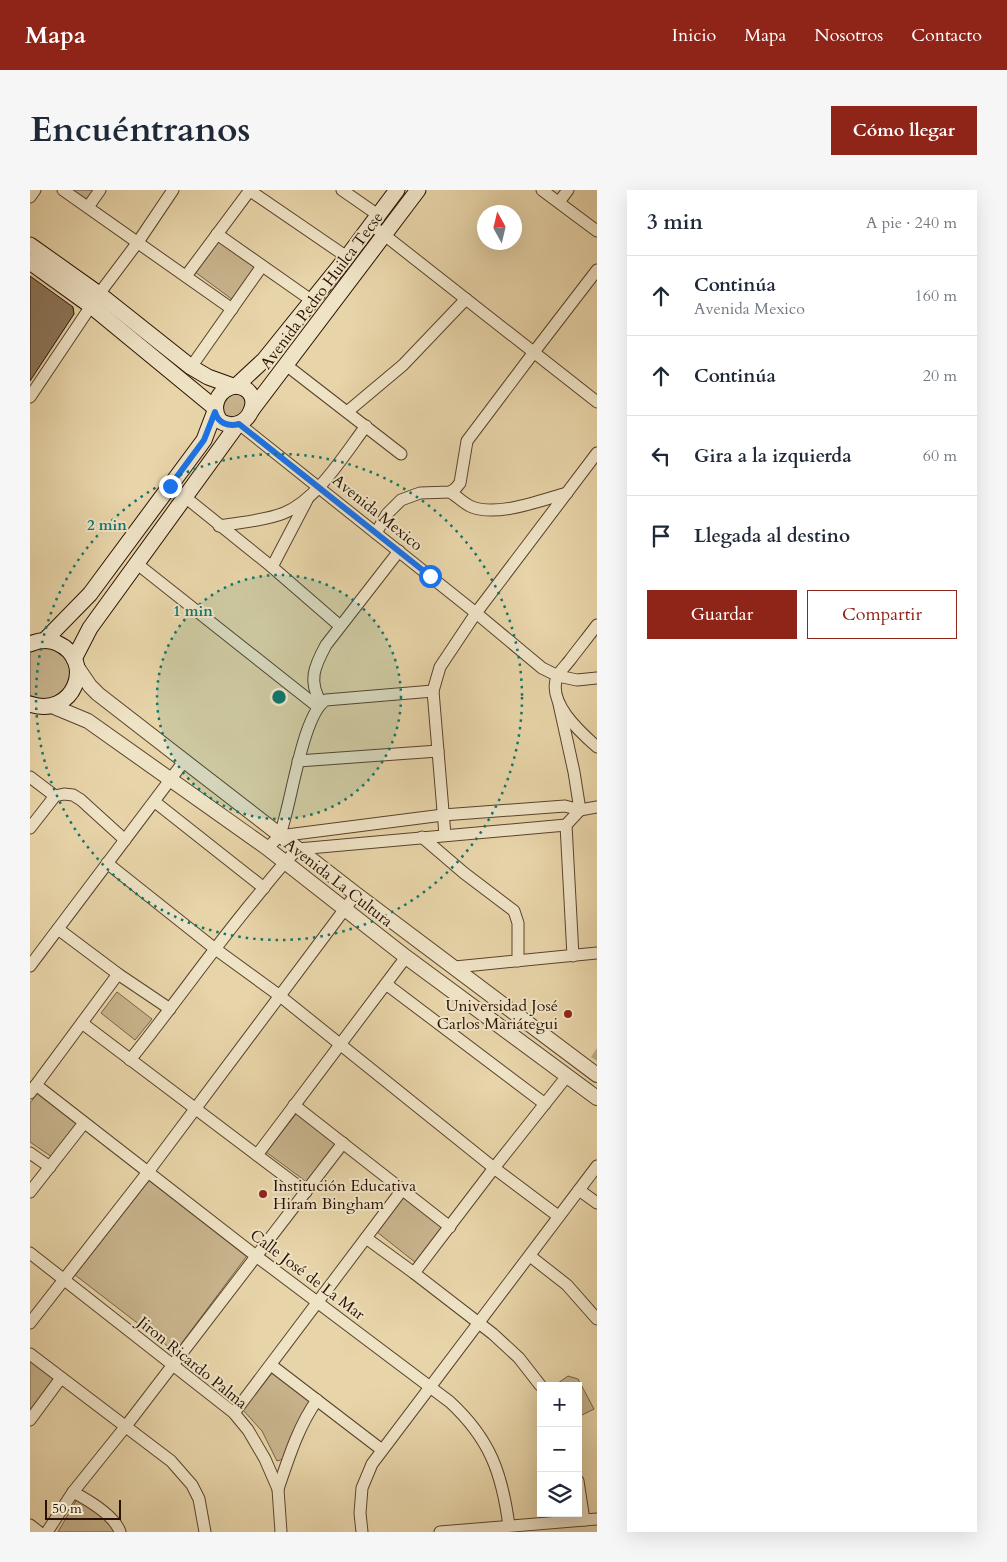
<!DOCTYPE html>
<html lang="es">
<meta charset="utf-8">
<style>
:root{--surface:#fff;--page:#f6f6f7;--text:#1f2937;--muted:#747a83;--line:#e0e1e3;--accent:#8f2418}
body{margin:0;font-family:Cardo,serif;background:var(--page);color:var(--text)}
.controls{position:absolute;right:15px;bottom:15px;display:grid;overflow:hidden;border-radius:0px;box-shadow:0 5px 20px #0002}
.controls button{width:45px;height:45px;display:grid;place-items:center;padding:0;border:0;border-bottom:1px solid var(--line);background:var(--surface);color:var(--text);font:25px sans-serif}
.compass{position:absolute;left:447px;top:15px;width:45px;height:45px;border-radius:50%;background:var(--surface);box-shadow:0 5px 20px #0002;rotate:352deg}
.scale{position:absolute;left:15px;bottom:12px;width:76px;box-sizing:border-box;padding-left:5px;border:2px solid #2a1102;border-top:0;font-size:14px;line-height:18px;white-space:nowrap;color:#2a1102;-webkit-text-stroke:4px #efe3c6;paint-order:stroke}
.stop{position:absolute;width:15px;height:15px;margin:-11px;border:4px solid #1a73e8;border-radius:50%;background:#fff}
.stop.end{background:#1a73e8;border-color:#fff;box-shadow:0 1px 5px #0008}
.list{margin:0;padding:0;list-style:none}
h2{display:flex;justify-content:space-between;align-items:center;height:65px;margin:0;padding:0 20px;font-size:21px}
h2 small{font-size:16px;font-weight:400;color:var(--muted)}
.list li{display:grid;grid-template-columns:32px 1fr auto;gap:15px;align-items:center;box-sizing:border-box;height:80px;padding:0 20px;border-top:1px solid var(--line)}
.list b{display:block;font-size:19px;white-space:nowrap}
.list p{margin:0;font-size:16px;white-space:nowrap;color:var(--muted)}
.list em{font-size:16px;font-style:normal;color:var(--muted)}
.actions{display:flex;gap:10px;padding:15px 20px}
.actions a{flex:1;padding:11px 0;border:1px solid var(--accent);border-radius:0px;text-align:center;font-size:18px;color:var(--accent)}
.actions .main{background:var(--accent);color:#fff}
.icon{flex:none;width:28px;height:28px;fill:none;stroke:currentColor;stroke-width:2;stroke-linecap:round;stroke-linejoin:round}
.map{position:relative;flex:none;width:567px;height:1342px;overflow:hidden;border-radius:0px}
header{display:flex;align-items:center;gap:30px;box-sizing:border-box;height:70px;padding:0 25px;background:var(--accent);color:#fff}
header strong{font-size:24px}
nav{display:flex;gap:28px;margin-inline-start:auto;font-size:18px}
.intro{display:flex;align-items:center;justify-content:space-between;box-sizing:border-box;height:120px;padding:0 30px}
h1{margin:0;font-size:35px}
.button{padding:12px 22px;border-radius:0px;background:var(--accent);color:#fff;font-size:18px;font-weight:700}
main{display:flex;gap:30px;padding:0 30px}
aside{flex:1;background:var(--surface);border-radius:0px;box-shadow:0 5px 20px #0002}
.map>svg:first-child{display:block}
.park{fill:#c7b38c;stroke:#786247}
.shadow{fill:#0003}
.building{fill:#8c7658;stroke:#2a1102}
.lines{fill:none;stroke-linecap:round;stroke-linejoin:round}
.minor-casing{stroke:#59422c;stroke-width:13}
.tertiary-casing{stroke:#59422c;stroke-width:16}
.secondary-casing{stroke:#2a1102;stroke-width:17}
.minor{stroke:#efe3c6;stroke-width:11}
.tertiary{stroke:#efe3c6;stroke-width:14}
.secondary{stroke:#efe3c6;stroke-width:15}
.route{stroke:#1a73e8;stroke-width:6}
.ring{fill:none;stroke:#0f766e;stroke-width:2.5;stroke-dasharray:2.5 5}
.poi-dot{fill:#8f2418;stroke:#efe3c6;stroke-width:2}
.labels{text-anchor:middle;stroke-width:4;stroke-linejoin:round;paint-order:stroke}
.street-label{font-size:16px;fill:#2a1102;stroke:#efe3c6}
.poi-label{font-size:16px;fill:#2a1102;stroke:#efe3c6;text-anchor:end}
.centre{fill:#0f766e;stroke:#efe3c6;stroke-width:2.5}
.ring-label{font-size:15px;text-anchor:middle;font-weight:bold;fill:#0f766e;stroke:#efe3c6;stroke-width:4;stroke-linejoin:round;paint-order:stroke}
</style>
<header>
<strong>Mapa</strong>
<nav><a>Inicio</a><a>Mapa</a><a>Nosotros</a><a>Contacto</a></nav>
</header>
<div class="intro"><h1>Encuéntranos</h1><a class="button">Cómo llegar</a></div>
<main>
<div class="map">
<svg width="567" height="1342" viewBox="0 0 567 1342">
<rect width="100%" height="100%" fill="#e7d4a8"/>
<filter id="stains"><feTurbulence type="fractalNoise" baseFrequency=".004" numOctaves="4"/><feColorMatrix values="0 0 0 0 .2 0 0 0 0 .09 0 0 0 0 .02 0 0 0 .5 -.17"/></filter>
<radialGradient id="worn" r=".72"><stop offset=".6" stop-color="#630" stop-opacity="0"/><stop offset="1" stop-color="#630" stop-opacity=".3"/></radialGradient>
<g class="park">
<path d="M39,0H66L57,13Z"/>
<path d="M188,49L227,76L203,110L165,82Z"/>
<path d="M208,199L218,214L209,228L192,226C193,212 194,206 208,199Z"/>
<path d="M20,457C24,460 30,462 34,465C55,485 26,520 0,505V461L4,459Z"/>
<path d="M87,802L122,829L105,850L71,823Z"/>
<path d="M11,899L51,930L22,967L0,952V913Z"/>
<path d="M270,919L310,952L278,993L236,962Z"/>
<path d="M122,987L219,1063L145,1162L45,1085Z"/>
<path d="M376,1004L417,1034L386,1073L347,1042Z"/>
<path d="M0,1165L28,1186L0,1222Z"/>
<path d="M246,1178L285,1209L253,1269L247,1271L232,1241L213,1220Z"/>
<path d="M538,1186L548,1189L564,1219L548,1227V1196H524Z"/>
<path d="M47,1309C61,1318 77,1328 85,1342H28Z"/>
</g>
<path class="shadow" d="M567,858V871L561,867Z"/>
<path class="building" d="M0,86L43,117L44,124L0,191Z"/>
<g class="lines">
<g class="minor-casing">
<g id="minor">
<path d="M33,0L202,119"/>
<path d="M219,0L317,67"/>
<path d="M312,0L348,25"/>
<path d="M512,0L567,41"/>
<path d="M0,7L5,0"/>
<path d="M529,12L538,0"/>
<path d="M58,17L70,0"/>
<path d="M348,40L567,212"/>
<path d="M187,44L281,110"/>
<path d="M156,86L220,0"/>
<path d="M256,175L371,264"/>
<path d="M161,177L232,76"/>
<path d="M0,207L69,104L108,52L143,0"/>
<path d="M317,222L373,175L436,109"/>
<path d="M209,234L446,423L512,478L528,486L547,490L567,488"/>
<path d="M420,302C427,306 434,314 442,317C468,327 512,310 537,303"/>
<path d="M155,307L242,377L310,436"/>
<path d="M189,336C210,332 235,331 254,323C287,310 314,265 336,236"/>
<path d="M346,343L357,324L371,310L390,303L420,302L425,299L430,293L437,251L504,162L567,80"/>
<path d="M106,373L288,517"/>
<path d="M242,377L277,310"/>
<path d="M567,435C558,447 549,458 540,470C537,474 531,480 528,485C515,511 550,542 567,557"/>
<path d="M291,513C278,491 284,477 296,455L369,361"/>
<path d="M268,571L408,561"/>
<path d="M0,587L25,606"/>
<path d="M125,612L234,698"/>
<path d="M536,635L543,766"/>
<path d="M0,638L25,606L34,604L43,605L51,610L95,650"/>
<path d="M415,645L403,501L410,477L446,423L567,263"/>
<path d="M249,646L413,625L535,616L550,620L567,617"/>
<path d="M392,647L434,683L484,721L488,733V771"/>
<path d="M237,658C241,654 248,649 250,644C261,617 272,524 296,510L403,501"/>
<path d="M77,673L184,758L250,806L464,978L528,1026"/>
<path d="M28,739L88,784L140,819"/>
<path d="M0,776L155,570"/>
<path d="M425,777L567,763"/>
<path d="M356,794L515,914"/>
<path d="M52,833L276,1002"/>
<path d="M100,870C142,818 180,763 223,711C237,694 251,675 268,659L536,635L550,620L544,582L529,514"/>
<path d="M6,895L226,1066L420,1212C460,1249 472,1283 479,1336"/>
<path d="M0,903L88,784"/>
<path d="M264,915L420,1037"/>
<path d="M0,963L20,977"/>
<path d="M227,965L376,767"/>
<path d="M549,1000L567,1013"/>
<path d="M0,1002L54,933"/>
<path d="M336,1048L384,1083L463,1144L489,1168L510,1195"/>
<path d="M0,1063L204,1223L218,1240L235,1269L248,1299L251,1342"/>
<path d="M500,1066L537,1095L567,1129"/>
<path d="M384,1083L464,978L537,886"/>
<path d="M0,1133L118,982L326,704"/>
<path d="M0,1164L141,1271L162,1295L169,1309L175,1342"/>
<path d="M241,1175L352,1260"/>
<path d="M204,1223L372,1000"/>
<path d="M0,1230L31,1188"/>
<path d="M548,1291L554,1330"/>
<path d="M248,1299C259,1267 268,1237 287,1210"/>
<path d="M43,1302C58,1310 85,1326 90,1342"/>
<path d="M0,1335L9,1342"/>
<path d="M17,1342L43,1302L96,1236L313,953"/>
<path d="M332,1342L330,1323L332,1298L342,1274L567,976"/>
<path d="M410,1342L567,1329"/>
</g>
</g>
<g class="tertiary-casing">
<g id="tertiary">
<path d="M47,477L60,496L68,504L326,704L567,885"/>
<path d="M22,516L58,531L237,658L376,767L567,908"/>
</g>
</g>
<g class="secondary-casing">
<g id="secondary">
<path d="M0,55L69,104L161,177L178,187L203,196"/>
<path d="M0,72L61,116L185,218"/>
<path d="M206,196L234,170L317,67L367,0"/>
<path d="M206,196C239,200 218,248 190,231C180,217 188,198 206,196Z"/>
<path d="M221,221L388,0"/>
<path d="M15,450L60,404L174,250L185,221"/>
<path d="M0,454C9,450 18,449 27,453C67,471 43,529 0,514"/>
<path d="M44,469L60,438L208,234"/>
</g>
</g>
<use href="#minor" class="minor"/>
<use href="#tertiary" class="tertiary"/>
<use href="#secondary" class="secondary"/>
</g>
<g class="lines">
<path class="route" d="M140,296L174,250L185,222C188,233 198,237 209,234L400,386"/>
</g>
<circle cx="249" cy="507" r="122" fill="#0f766e" fill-opacity=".12"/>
<g class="ring">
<circle cx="249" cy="507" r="122"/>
<circle cx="249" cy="507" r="243"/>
</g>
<g class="poi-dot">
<circle cx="538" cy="824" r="5"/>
<circle cx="233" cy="1004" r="5"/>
</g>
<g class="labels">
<g class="street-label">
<text transform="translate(291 100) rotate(-53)" y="6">Avenida Pedro Huilca Tecse</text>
<text transform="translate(348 322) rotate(39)" y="6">Avenida Mexico</text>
<text transform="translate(309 692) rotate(38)" y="6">Avenida La Cultura</text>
<text transform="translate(278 1084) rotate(37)" y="6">Calle José de La Mar</text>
<text transform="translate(163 1172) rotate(39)" y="6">Jiron Ricardo Palma</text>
</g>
<g class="poi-label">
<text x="528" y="821">Universidad José<tspan x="528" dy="18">Carlos Mariátegui</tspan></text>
<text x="243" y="1001" text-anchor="start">Institución Educativa<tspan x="243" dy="18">Hiram Bingham</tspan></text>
</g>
</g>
<circle cx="249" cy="507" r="8" class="centre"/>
<g class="ring-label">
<text x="77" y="340">2 min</text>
<text x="163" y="426">1 min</text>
</g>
<rect width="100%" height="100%" filter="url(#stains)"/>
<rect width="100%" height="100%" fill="url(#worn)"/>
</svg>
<div class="controls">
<button>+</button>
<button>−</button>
<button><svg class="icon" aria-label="layers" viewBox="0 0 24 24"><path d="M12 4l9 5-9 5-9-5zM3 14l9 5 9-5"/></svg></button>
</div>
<svg class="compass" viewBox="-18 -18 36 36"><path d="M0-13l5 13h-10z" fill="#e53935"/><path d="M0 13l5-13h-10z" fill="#747a83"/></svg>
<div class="scale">50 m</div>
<div class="stop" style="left:400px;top:386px"></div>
<div class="stop end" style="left:140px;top:296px"></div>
</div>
<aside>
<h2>3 min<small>A pie · 240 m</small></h2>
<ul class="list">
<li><svg class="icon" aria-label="ahead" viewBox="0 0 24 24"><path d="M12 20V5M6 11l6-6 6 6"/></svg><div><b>Continúa</b><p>Avenida Mexico</p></div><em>160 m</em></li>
<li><svg class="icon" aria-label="ahead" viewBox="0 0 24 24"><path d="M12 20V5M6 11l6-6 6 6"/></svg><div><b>Continúa</b></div><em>20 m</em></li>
<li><svg class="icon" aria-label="left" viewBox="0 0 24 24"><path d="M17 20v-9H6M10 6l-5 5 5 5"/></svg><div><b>Gira a la izquierda</b></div><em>60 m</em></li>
<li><svg class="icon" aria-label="arrive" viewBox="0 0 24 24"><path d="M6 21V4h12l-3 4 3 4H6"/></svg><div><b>Llegada al destino</b></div></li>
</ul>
<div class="actions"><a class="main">Guardar</a><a>Compartir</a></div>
</aside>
</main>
